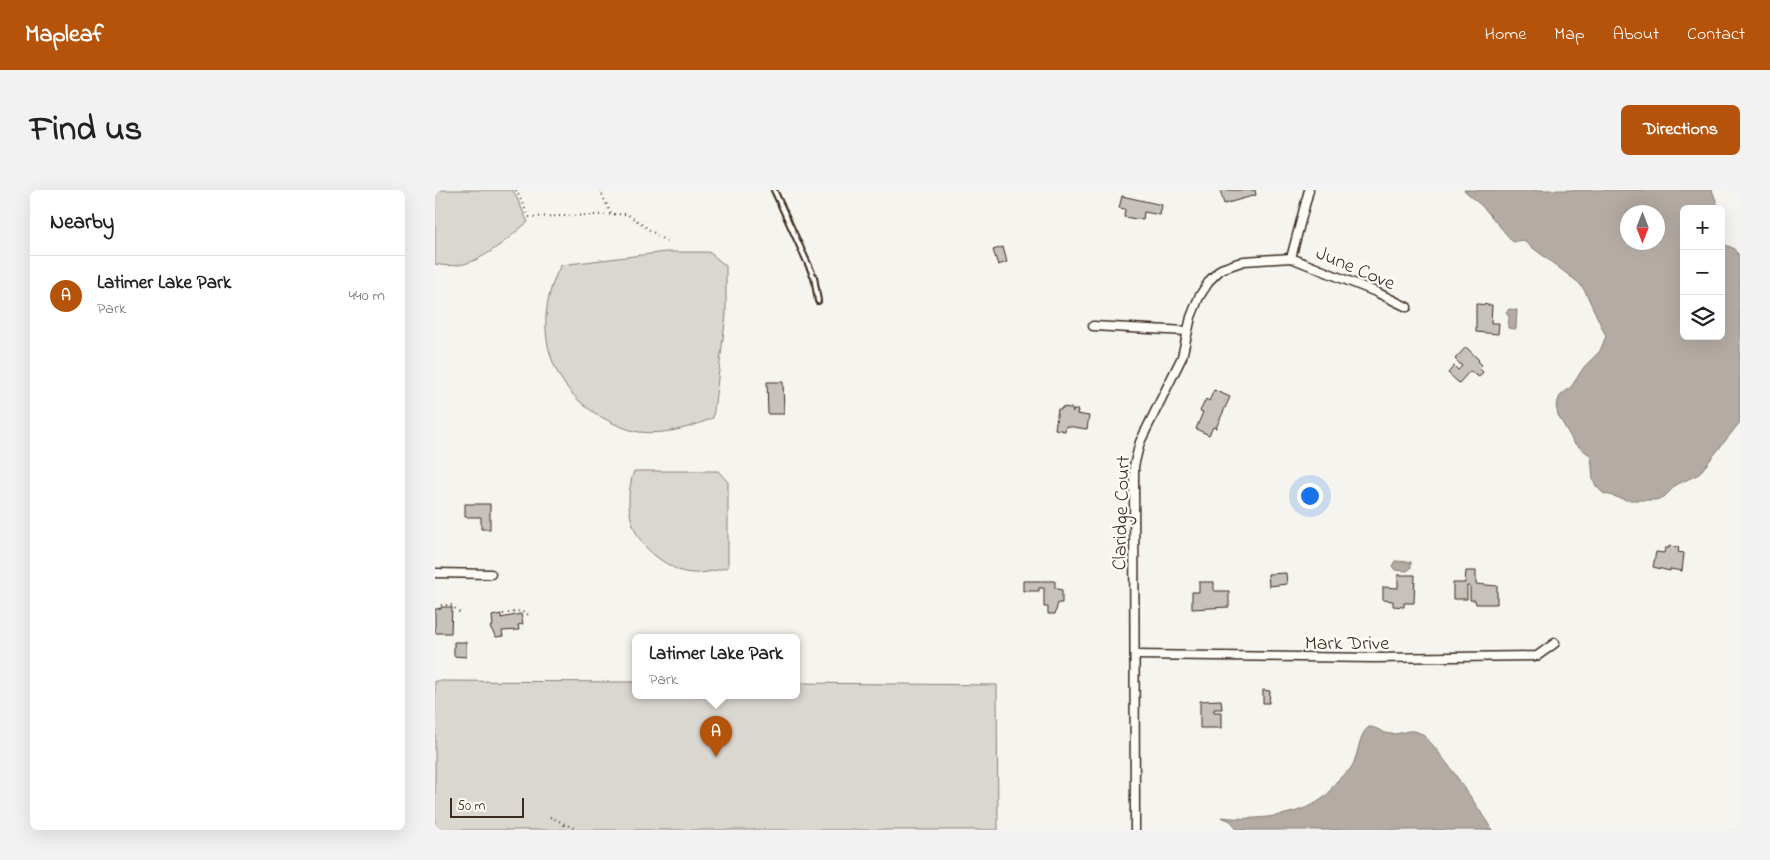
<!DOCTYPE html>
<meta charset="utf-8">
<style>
:root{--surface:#fff;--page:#f2f2f2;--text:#202124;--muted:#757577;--line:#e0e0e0;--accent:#b45309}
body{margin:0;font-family:"Indie Flower",sans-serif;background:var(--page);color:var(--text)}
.controls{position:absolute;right:15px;top:15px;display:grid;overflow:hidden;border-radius:8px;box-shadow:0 5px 20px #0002}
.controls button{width:45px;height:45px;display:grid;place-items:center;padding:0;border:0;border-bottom:1px solid var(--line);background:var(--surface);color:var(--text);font:25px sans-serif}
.compass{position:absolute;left:1185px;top:15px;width:45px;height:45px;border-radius:50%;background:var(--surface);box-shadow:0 5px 20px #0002;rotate:180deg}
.scale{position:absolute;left:15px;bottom:12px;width:74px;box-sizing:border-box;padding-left:5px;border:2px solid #3b2a1e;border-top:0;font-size:14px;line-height:18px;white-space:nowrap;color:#3b2a1e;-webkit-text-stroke:4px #fdfcf7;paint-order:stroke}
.you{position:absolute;left:874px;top:305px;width:18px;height:18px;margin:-12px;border:4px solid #fff;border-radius:50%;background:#1a73e8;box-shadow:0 0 0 8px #1a73e833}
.badge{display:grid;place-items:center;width:32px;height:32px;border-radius:50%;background:var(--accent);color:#fff;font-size:16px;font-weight:700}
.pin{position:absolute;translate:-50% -41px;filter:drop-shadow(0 1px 2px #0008)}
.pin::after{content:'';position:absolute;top:26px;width:18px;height:15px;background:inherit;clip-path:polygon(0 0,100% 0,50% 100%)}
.popup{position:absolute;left:197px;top:444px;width:168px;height:65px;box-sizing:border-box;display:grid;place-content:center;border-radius:8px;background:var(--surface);filter:drop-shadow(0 1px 4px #0005);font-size:16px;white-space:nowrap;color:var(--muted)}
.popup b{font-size:19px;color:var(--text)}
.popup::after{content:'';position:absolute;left:50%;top:100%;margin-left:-10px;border:10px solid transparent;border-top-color:var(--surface)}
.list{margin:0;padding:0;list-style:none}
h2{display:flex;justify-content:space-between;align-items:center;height:65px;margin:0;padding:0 20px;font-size:21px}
h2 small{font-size:16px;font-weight:400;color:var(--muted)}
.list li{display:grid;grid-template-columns:32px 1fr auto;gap:15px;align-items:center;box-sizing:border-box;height:80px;padding:0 20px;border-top:1px solid var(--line)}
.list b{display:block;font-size:19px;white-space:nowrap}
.list p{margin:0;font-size:16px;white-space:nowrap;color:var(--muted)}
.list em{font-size:16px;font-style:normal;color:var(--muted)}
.icon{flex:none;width:28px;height:28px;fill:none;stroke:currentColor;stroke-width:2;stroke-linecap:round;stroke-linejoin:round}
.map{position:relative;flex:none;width:1305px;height:640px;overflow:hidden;border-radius:8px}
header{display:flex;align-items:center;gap:30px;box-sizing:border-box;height:70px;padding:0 25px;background:var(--accent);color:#fff}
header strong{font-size:24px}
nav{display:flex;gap:28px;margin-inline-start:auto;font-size:18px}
.intro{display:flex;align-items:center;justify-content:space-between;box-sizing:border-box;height:120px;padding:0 30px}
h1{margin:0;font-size:35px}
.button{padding:12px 22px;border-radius:8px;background:var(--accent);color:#fff;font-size:18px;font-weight:700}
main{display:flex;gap:30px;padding:0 30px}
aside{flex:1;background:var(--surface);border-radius:8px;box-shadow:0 5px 20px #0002}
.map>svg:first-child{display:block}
.green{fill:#dad6d0;stroke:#8a8077}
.water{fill:#b4aca4;stroke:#84786e;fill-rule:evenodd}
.building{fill:#c7c1bb;stroke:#3b2a1e}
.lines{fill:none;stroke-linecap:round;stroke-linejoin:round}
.lane-casing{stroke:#3b2a1e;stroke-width:8}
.street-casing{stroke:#3b2a1e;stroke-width:11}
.path{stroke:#3b2a1e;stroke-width:2;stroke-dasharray:1 4;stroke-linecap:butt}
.lane{stroke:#fdfcf7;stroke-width:4}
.street{stroke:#fdfcf7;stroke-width:8}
.labels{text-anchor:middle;stroke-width:4.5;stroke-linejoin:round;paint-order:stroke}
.street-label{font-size:20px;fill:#3b2a1e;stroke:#fdfcf7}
</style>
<header>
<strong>Mapleaf</strong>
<nav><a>Home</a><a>Map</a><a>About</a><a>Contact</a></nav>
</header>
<div class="intro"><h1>Find us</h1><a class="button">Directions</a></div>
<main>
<aside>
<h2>Nearby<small></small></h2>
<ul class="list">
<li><span class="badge">A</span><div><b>Latimer Lake Park</b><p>Park</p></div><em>440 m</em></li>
</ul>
</aside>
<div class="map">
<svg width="1305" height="640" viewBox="0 0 1305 640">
<rect width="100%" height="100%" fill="#f5f4ee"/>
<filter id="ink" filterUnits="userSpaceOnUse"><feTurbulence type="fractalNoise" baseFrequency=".02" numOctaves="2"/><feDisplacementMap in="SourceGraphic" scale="10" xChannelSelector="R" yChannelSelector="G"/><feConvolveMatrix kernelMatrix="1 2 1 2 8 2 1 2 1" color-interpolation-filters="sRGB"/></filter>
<g filter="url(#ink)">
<g class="green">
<path d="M0,0H78L93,32C65,54 39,83 0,74Z"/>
<path d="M231,62H274L291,76V125L278,228C254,238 230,245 204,242C193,240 181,235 172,230C112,200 95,133 126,75Z"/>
<path d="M199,281H283L293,292V377C280,381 264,385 250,382C244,381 235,376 229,372C196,352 187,317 199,281Z"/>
<path d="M0,491L201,492V506H361V493L562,495L563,640H0Z"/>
</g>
<g class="water">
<path d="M1029,0H1277L1284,19H1249V146H1286V53L1300,59L1305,68V232L1264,284L1241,295L1229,307L1221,310H1191L1168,303L1161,296L1158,289L1156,266L1139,253L1123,225L1121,216L1125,206L1136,197L1149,177L1165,161L1171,146L1150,101L1144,93L1090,52L1087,50L1078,52L1050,19ZM1192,22H1222V52H1192Z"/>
<path d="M1074,119L1082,120L1081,139L1073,138L1074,127L1071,122Z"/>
<path d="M960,371L976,372V378L972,381L960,380L957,376Z"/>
<path d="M934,537C942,537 947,543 955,544C967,545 974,537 985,543C998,549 1047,623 1057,640H802L796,631L786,627C817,631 869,627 893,604C896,600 898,595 902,591C906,586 912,583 916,578C924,566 923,544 934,537Z"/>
</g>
<g class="building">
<path d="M785,0H820L821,5L789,14Z"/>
<path d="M687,6L727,15L725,25L709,22L708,30L689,27L690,19L684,18Z"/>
<path d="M568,57L572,72L563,75L558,60Z"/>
<path d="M1041,114L1057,115L1056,133H1064L1063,144L1041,142Z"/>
<path d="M1031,157L1044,170L1043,171L1047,175L1044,178L1048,182L1044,187L1035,181L1024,193L1013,183L1019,176L1023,180L1027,176L1020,169Z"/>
<path d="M332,192H348L349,224H333Z"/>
<path d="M779,200L795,207L781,238L778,237L774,245L761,239L768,222L765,221L771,209L774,211Z"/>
<path d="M627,217L636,218L638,222V220H643L642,224L654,226L652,239L631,236L630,241L620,239L623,219H627Z"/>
<path d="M30,314H55V339H46V327H30Z"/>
<path d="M1234,356L1244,357L1243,362L1249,363L1247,381L1235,379V381L1218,377L1221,362L1229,363L1230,358H1234Z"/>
<path d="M1031,381H1041V394L1062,396V414H1041L1040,410H1035V396H1032V409H1018V393H1030Z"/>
<path d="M851,383L852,394L834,396L833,384Z"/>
<path d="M963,385H980L979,413H969V417L958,416V411L948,410V397L963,398Z"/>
<path d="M588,391H620V398L627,400V413H623L620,424H613V417H609V398H604V401H588Z"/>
<path d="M764,392H779V401H794V417L757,419V402H764Z"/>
<path d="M6,417H17L16,443H0V419H6Z"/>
<path d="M66,424V428L86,424L88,434L83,435L84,440L67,441L68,446L61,447L55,437L58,435L57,426Z"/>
<path d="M19,452H31V467L19,466Z"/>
<path d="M828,500L835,501L834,513H828Z"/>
<path d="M786,510L787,519H779V522H786V538H765V511Z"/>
</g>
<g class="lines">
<g class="lane-casing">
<path id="lane" d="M339,0L379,87L383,111"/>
</g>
<g class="street-casing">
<g id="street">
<path d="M856,68L874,0"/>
<path d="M658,136L752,141"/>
<path d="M0,383L56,384"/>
<path d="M700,465L939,468L1102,466L1120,453"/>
<path d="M700,640L699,276L705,252L747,167L756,127L764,107L775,90L786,79L809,71L856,68L941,102L972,117"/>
</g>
</g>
<g class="path">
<path d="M81,0L94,27L192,24L232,52"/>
<path d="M165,0L176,24"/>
<path d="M4,419L5,415H16L25,423"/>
<path d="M68,424L85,421L94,425"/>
<path d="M115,627L143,640"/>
<path d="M126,640L130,633"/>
</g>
<use href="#lane" class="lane"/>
<use href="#street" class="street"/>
</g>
</g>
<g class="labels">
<g class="street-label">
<text transform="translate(921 77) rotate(23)" y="7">June Cove</text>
<text transform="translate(685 323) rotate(-88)" y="7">Claridge Court</text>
<text x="912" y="459">Mark Drive</text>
</g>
</g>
</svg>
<div class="controls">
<button>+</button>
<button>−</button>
<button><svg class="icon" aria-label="layers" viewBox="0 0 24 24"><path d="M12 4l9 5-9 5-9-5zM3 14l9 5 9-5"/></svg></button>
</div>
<svg class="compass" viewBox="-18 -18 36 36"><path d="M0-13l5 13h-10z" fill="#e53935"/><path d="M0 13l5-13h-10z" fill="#757577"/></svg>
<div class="scale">50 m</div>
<div class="you"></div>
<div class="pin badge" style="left:281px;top:567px">A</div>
<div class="popup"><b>Latimer Lake Park</b>Park</div>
</div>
</main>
